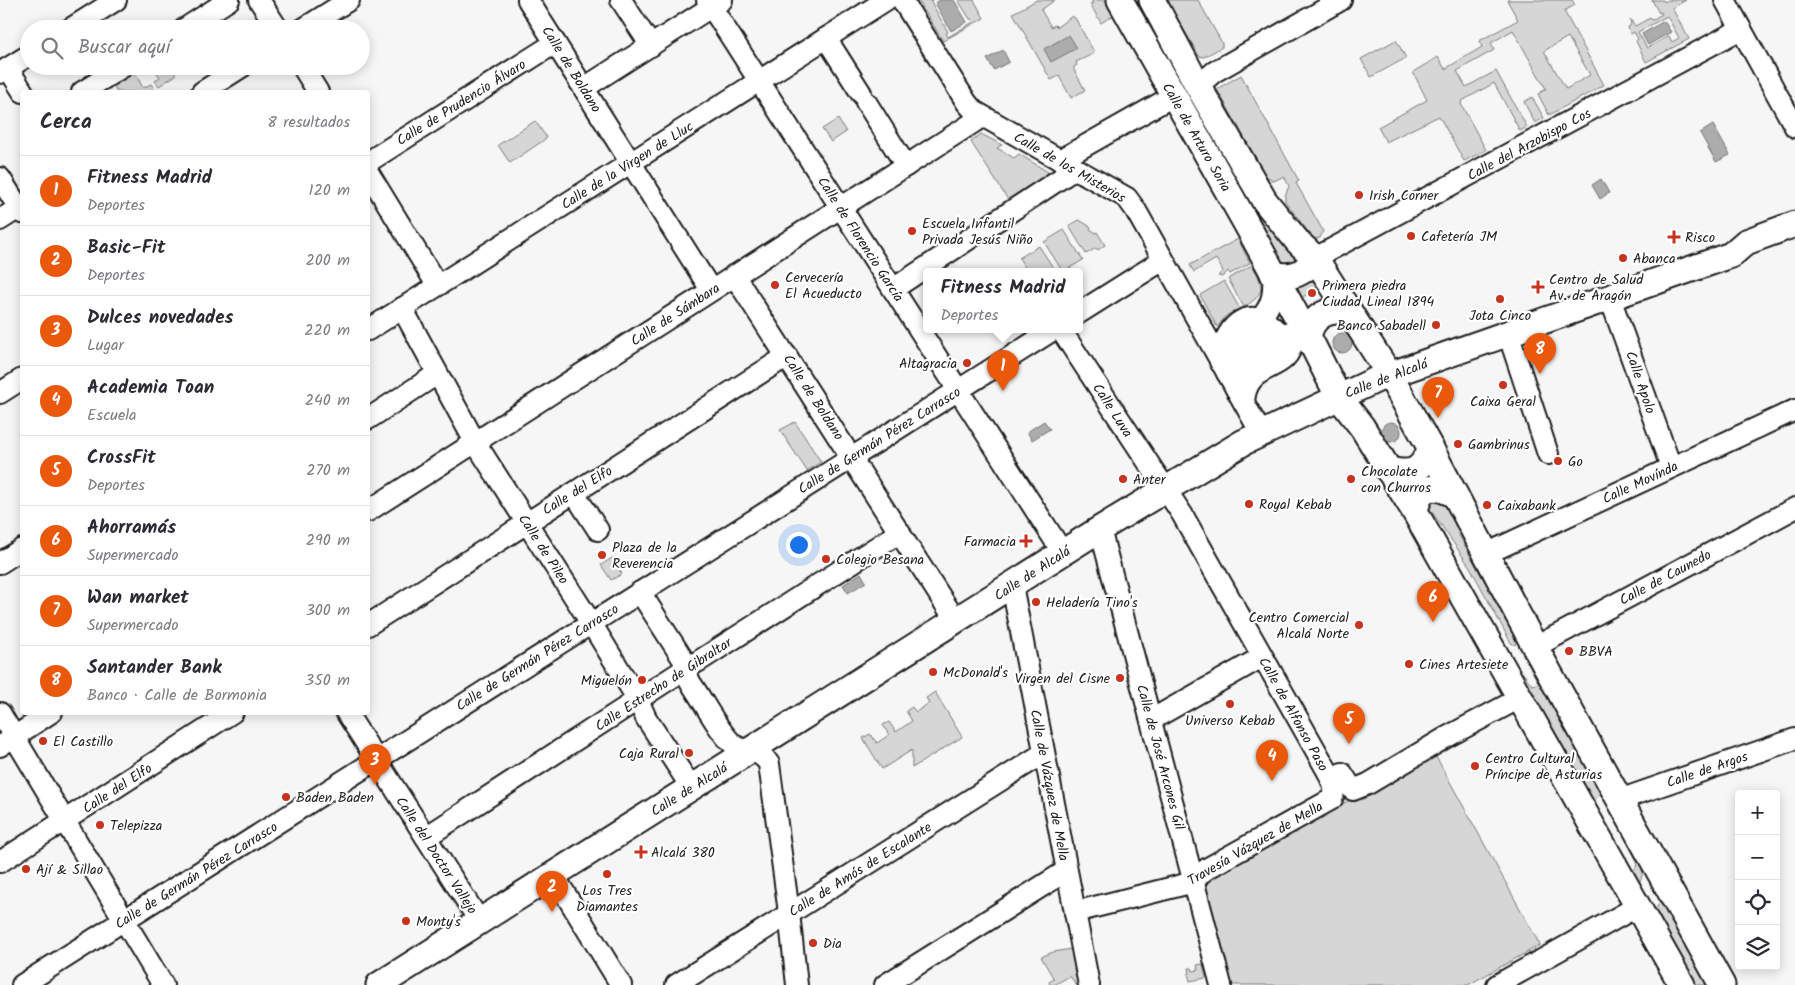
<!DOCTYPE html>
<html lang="es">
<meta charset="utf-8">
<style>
:root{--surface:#fff;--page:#f7f7f7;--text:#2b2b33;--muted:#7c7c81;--line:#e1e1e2;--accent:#ea580c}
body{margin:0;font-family:Kalam,sans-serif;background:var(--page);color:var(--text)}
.controls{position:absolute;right:15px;bottom:15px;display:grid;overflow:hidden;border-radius:5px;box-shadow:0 2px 12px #0003}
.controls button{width:45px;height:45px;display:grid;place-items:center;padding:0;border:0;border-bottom:1px solid var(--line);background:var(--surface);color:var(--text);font:25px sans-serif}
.you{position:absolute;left:798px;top:544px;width:18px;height:18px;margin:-12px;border:4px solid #fff;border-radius:50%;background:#1a73e8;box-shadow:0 0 0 8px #1a73e833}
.badge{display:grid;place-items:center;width:32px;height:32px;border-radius:50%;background:var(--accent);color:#fff;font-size:16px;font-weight:700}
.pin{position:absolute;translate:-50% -41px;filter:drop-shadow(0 1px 2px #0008)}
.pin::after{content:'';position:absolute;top:26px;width:18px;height:15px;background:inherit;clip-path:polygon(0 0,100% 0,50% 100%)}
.popup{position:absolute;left:923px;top:268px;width:160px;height:65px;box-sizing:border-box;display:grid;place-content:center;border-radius:5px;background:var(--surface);filter:drop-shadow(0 1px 4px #0005);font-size:16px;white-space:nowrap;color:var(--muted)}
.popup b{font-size:19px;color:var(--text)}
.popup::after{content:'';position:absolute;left:50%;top:100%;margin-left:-10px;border:10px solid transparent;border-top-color:var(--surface)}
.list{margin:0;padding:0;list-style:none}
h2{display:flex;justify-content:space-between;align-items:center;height:65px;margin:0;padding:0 20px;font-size:21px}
h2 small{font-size:16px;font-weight:400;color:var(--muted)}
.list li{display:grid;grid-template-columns:32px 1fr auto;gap:15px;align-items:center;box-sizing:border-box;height:70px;padding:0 20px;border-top:1px solid var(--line)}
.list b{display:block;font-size:19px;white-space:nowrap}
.list p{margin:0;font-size:16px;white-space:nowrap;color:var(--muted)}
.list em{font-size:16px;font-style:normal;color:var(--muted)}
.icon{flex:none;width:28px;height:28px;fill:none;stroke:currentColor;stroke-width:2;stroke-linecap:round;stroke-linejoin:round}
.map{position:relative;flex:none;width:1795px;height:985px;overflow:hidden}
.search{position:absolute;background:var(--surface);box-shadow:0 2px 12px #0003;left:20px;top:20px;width:350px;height:55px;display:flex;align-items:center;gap:12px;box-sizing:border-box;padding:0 18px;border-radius:28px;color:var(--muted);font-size:19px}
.panel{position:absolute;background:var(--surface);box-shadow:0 2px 12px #0003;left:20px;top:90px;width:350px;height:625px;border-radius:5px}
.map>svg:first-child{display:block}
.green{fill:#d6d6d6;stroke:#797979;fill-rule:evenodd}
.water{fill:#acacac;stroke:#727272}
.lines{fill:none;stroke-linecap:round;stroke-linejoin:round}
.minor-casing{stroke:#1c1c1c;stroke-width:24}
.major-casing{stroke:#1c1c1c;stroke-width:29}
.minor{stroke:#fff;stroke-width:20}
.major{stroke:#fff;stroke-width:25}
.poi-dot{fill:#c8321e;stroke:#fff;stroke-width:2}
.labels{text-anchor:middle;stroke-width:4.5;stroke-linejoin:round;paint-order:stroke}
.street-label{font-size:14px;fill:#1c1c1c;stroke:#fff}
.poi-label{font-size:14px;fill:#1c1c1c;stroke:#fff;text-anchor:start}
</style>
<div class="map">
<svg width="1795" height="985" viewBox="0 0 1795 985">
<rect width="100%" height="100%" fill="#f6f6f6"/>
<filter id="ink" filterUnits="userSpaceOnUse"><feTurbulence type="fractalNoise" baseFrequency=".02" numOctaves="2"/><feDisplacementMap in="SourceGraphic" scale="10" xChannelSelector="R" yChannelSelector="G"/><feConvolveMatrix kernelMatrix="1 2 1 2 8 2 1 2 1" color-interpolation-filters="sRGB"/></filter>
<g filter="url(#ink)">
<g class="green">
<path d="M918,0H933L931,2L948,32L946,33L948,37L973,22L972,19H970L958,0H974L984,18L943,41Z"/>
<path d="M1037,0H1055L1041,10L1051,27L1055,25L1057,27L1072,16L1075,18L1094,52L1093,54L1076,62L1077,65L1074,67V70L1085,90L1071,98L1059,76L1051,80L1013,13Z"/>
<path d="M1091,0H1105L1114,15L1101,23L1090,4L1093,3Z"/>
<path d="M1130,0H1142L1297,257V261L1283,266Z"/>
<path d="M1167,0H1198L1222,43V47L1204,57L1199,56Z"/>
<path d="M1507,0H1572L1575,5L1564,11L1604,85L1549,115L1538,94L1546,89L1513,30L1491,43L1494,50L1457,71L1466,87L1496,71L1527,127L1520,131L1494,83L1462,101L1461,104L1486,150L1464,161L1439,116L1386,142L1378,127L1427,100L1413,72L1438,57L1445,69L1482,47L1479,41L1518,20ZM1568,37L1590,75L1566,89L1544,51Z"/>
<path d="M1652,0H1663L1664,2L1668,0H1686L1672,8L1689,39L1646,62L1636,41L1638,39L1634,32L1631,34L1628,27L1631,25L1630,19L1635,26L1650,18L1652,20L1662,14L1661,12L1659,13ZM1667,16L1679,38L1672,42L1669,36L1647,48L1638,32Z"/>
<path d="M1396,40L1406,58L1371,77L1361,59Z"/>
<path d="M152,66H171L176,75L159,86L155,81L160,77Z"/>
<path d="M134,71L143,88L151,84L154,88L148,92H117L113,84Z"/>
<path d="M1241,75L1299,181L1296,183L1323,231L1320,238L1315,239L1312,237L1285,201V196L1289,186L1284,176L1274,181L1266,176L1217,89Z"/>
<path d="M1532,97L1544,118L1535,123L1524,102Z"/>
<path d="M838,119L846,132L831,142L822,129Z"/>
<path d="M535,121L547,138L510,163L498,145Z"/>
<path d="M981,134L1002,145L997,148L1014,158L1019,154L1051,174L1010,203L971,142Z"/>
<path d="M1079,220L1091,227L1090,229L1096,233L1097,232L1105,245L1098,250L1096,248L1086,254L1069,226Z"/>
<path d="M1064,230L1083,260L1063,272L1044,242Z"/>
<path d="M1238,239L1250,263L1230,274L1228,271L1222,277L1218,276L1223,271L1216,259L1194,272L1190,265Z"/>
<path d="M1039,246L1056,272H1028L1019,258Z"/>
<path d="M1252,265C1264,285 1266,294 1244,307L1228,279Z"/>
<path d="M1309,272L1320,286L1300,299L1293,284Z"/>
<path d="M1224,281L1240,309L1227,315L1217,327L1200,295Z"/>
<path d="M795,422L821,462L807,471L780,430Z"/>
<path d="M1429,499H1440L1447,506L1460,537L1517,640L1515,645L1511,643L1470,567L1428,506Z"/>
<path d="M612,558L622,574L611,580L601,565Z"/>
<path d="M1520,672L1523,673L1532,685L1541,683L1601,792L1594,802H1592Z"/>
<path d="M935,692L962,737L912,768V750L882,769L863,738L870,734L877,743L889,735L883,725L889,722L896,732L912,721L906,711L912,707L916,712L929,703L926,698Z"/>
<path d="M1434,753L1540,945L1468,985H1228L1205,887L1211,877Z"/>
<path d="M1626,835C1634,850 1650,869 1638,884L1631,872L1636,868L1637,861L1625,837Z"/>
<path d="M1661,900L1708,985H1694L1653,912L1656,909Z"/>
<path d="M1072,949L1079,985H1076L1070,976L1054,985H1050L1049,982L1054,979L1041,957L1053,952Z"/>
<path d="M1203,964L1206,978L1190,981L1188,974L1190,973L1189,968H1192L1193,971L1198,970L1197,965Z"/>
</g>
<g class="water">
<path d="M940,0H954L967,22L951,31L935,3Z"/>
<path d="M1664,21L1671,32L1648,45L1642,34Z"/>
<path d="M1069,35L1077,48L1051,62L1044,49Z"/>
<path d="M1003,50L1009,62L994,70L987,59Z"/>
<path d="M1713,125L1730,155L1716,162L1700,133Z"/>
<path d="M1601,179L1609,193L1600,199L1592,185Z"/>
<circle cx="1342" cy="343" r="10"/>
<path d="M1044,421L1050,429L1032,440L1027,432Z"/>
<circle cx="1391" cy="432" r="10"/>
<path d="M861,573L866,582L848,593L843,585Z"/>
</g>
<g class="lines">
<g class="minor-casing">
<g id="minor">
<path d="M259,0L278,29"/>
<path d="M528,0L711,290"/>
<path d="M621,0L651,46"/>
<path d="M707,0L1063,553"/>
<path d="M902,0L967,103L974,111L1127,198L1135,209L1261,433"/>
<path d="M1725,0L1795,127"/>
<path d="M70,29L116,0"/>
<path d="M184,29L229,0"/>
<path d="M303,29L349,0"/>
<path d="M826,38L861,93"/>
<path d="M302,66L318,92"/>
<path d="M8,68L23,92"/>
<path d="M0,73L29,55"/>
<path d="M1198,86L1214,72L1341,0"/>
<path d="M584,88L722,0"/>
<path d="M82,92L124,66"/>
<path d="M202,92L243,66"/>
<path d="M866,102L906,166"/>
<path d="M1060,160L1173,96"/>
<path d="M368,162L555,43"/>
<path d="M368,172L437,285"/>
<path d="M0,178L22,213"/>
<path d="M0,220L22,206"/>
<path d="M1315,258L1741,29"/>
<path d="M734,275L956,621"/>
<path d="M893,289L1075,169"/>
<path d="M1610,298L1671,467"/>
<path d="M402,308L475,442L591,623L638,700L646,718L691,787"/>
<path d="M1079,313L1163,260"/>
<path d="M1261,318C1273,303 1274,293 1273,274"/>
<path d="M368,330L886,0"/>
<path d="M1061,330L1182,514L1328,772C1332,782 1337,789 1332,799L1208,868L1200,874L1194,882L1075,912"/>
<path d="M1508,333L1548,454"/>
<path d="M1220,362C1222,329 1248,300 1277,331"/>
<path d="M1227,373C1227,366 1228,360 1231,354C1242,333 1276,322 1293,340C1289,376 1246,359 1244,403"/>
<path d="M1236,389C1237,382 1237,375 1240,369C1249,351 1285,342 1303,337"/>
<path d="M0,393L22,379"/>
<path d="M368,419L437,374"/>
<path d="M574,493L598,530"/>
<path d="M368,511L982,117"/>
<path d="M1100,529L1221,985"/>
<path d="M1486,554L1795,410"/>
<path d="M0,563L22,549"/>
<path d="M1012,585L1089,985"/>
<path d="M640,592L688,667L687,674L690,682C703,700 718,731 733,744C745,754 760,748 769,764L789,913L797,985"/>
<path d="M368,625L787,356"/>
<path d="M1535,647L1795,508"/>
<path d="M346,712L480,922"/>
<path d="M0,713L163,985"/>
<path d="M1151,720L1262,657"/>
<path d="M0,746L52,712"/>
<path d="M1342,773L1353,790L1368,784L1445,738L1520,698"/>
<path d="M1619,800L1795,739"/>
<path d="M426,837L688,667L699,661L900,532"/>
<path d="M0,862L233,712"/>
<path d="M553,874L621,985"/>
<path d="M22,985L1053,330"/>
<path d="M676,985L1044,753"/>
<path d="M885,985L1066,871"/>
<path d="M1497,985L1638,906"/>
</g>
</g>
<g class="major-casing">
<g id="major">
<path d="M1120,0L1247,225L1314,348L1338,396L1362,427L1415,512L1682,985"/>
<path d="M1152,0L1198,86L1264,200L1298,242L1315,258L1389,374L1431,449L1535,647L1722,985"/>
<path d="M1273,274C1292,279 1304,274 1315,258"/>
<path d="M1308,336C1313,315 1329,307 1350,313"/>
<path d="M1388,470C1413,475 1420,472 1431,449"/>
<path d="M1415,512C1420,485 1432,484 1455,495"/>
<path d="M379,985L1100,529L1244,442L1378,379L1731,255L1746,242L1795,224"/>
</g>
</g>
<use href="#minor" class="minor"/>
<use href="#major" class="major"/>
</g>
</g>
<g class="poi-dot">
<circle cx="1359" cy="195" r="5"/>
<circle cx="912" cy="231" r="5"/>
<circle cx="1411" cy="236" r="5"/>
<path d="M1671.5 229.5h5v5h5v5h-5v5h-5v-5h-5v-5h5z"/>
<circle cx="1623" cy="258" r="5"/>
<circle cx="775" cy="285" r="5"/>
<path d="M1535.5 279.5h5v5h5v5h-5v5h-5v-5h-5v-5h5z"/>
<circle cx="1312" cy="293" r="5"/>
<circle cx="1500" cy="299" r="5"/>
<circle cx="1436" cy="325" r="5"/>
<circle cx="967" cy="363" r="5"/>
<circle cx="1503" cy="385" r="5"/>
<circle cx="1458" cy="444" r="5"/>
<circle cx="1558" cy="461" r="5"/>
<circle cx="1123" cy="479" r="5"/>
<circle cx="1351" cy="479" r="5"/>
<circle cx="1249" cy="504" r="5"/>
<circle cx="1487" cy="505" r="5"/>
<path d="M1023.5 533.5h5v5h5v5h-5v5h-5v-5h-5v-5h5z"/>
<circle cx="602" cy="555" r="5"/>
<circle cx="826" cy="559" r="5"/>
<circle cx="1036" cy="602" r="5"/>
<circle cx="1359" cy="625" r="5"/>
<circle cx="1569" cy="651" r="5"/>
<circle cx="1409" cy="664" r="5"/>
<circle cx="933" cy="672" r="5"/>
<circle cx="1120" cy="678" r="5"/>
<circle cx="642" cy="680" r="5"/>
<circle cx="1230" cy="704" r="5"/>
<circle cx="43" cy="741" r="5"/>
<circle cx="689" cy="753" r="5"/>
<circle cx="1475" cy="766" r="5"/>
<circle cx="286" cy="797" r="5"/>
<circle cx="100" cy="825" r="5"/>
<path d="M638.5 844.5h5v5h5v5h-5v5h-5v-5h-5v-5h5z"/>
<circle cx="26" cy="869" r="5"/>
<circle cx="607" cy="874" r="5"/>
<circle cx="406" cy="921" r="5"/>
<circle cx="813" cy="943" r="5"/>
</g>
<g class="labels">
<g class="street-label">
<text transform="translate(572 69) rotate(58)" y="5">Calle de Boldano</text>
<text transform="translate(461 102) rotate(-32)" y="5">Calle de Prudencio Álvaro</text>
<text transform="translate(1197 137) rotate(60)" y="5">Calle de Arturo Soria</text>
<text transform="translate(1529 144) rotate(-28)" y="5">Calle del Arzobispo Cos</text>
<text transform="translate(627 165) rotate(-32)" y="5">Calle de la Virgen de Lluc</text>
<text transform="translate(1070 167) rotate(30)" y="5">Calle de los Misterios</text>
<text transform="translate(861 239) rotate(57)" y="5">Calle de Florencio García</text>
<text transform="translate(675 314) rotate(-33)" y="5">Calle de Sámbara</text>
<text transform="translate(1386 378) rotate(-21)" y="5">Calle de Alcalá</text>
<text transform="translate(1641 382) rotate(71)" y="5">Calle Apolo</text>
<text transform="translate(814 397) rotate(57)" y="5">Calle de Boldano</text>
<text transform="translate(1113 410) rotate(57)" y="5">Calle Luva</text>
<text transform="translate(879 440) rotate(-32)" y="5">Calle de Germán Pérez Carrasco</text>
<text transform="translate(1640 482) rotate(-25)" y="5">Calle Movínda</text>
<text transform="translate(577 490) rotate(-32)" y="5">Calle del Elfo</text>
<text transform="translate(544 549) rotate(57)" y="5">Calle de Pileo</text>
<text transform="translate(1032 573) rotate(-33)" y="5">Calle de Alcalá</text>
<text transform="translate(1665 577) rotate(-28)" y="5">Calle de Caunedo</text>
<text transform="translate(537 657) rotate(-32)" y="5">Calle de Germán Pérez Carrasco</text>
<text transform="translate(663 684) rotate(-33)" y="5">Calle Estrecho de Gibraltar</text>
<text transform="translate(1294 714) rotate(61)" y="5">Calle de Alfonso Paso</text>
<text transform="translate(1161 757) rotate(75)" y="5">Calle de José Arcones Gil</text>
<text transform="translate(1707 769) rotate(-19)" y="5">Calle de Argos</text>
<text transform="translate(1050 785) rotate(79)" y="5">Calle de Vázquez de Mella</text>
<text transform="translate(117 788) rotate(-33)" y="5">Calle del Elfo</text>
<text transform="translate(689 789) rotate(-32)" y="5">Calle de Alcalá</text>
<text transform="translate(1255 843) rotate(-30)" y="5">Travesía Vázquez de Mella</text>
<text transform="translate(437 855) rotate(57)" y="5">Calle del Doctor Vallejo</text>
<text transform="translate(860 869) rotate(-32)" y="5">Calle de Amós de Escalante</text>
<text transform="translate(196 875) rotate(-32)" y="5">Calle de Germán Pérez Carrasco</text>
</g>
<g class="poi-label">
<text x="1369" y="200">Irish Corner</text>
<text x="922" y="228">Escuela Infantil<tspan x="922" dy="16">Privada Jesús Niño</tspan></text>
<text x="1421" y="241">Cafetería JM</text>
<text x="1685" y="242">Risco</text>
<text x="1633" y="263">Abanca</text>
<text x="785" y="282">Cervecería<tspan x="785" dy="16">El Acueducto</tspan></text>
<text x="1549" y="284">Centro de Salud<tspan x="1549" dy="16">Av. de Aragón</tspan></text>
<text x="1322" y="290">Primera piedra<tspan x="1322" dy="16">Ciudad Lineal 1894</tspan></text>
<text x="1500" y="320" text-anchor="middle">Jota Cinco</text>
<text x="1426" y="330" text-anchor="end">Banco Sabadell</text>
<text x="957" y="368" text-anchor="end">Altagracia</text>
<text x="1503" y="406" text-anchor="middle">Caixa Geral</text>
<text x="1468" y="449">Gambrinus</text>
<text x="1568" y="466">Go</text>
<text x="1361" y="476">Chocolate<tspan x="1361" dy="16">con Churros</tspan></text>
<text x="1133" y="484">Anter</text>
<text x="1259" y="509">Royal Kebab</text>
<text x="1497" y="510">Caixabank</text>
<text x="1016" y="546" text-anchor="end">Farmacia</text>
<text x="612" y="552">Plaza de la<tspan x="612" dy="16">Reverencia</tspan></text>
<text x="836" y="564">Colegio Besana</text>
<text x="1046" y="607">Heladería Tino's</text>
<text x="1349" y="622" text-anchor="end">Centro Comercial<tspan x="1349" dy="16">Alcalá Norte</tspan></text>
<text x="1579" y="656">BBVA</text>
<text x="1419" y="669">Cines Artesiete</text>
<text x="943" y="677">McDonald's</text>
<text x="1110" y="683" text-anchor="end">Virgen del Cisne</text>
<text x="632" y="685" text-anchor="end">Miguelón</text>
<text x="1230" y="725" text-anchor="middle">Universo Kebab</text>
<text x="53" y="746">El Castillo</text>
<text x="679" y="758" text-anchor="end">Caja Rural</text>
<text x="1485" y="763">Centro Cultural<tspan x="1485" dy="16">Príncipe de Asturias</tspan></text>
<text x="296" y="802">Baden Baden</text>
<text x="110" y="830">Telepizza</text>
<text x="651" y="857">Alcalá 380</text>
<text x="36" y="874">Ají &amp; Sillao</text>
<text x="607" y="895" text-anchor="middle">Los Tres<tspan x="607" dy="16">Diamantes</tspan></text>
<text x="416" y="926">Monty's</text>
<text x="823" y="948">Dia</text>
</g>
</g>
</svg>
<div class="controls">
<button>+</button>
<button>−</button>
<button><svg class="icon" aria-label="locate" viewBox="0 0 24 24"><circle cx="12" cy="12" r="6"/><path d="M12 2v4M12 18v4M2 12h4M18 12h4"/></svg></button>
<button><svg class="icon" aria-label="layers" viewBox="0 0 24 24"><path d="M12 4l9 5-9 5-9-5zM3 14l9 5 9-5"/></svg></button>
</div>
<div class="you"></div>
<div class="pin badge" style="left:1003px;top:391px">1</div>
<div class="popup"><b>Fitness Madrid</b>Deportes</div>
<div class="pin badge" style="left:552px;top:912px">2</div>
<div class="pin badge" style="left:375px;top:785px">3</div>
<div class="pin badge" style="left:1272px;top:781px">4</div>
<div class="pin badge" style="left:1349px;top:744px">5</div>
<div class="pin badge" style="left:1433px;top:622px">6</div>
<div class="pin badge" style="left:1438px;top:418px">7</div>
<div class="pin badge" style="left:1540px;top:374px">8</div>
<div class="search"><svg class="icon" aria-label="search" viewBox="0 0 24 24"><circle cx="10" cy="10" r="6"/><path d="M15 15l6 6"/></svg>Buscar aquí</div>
<section class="panel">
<h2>Cerca<small>8 resultados</small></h2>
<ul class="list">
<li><span class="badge">1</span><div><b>Fitness Madrid</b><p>Deportes</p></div><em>120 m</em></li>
<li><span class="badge">2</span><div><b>Basic-Fit</b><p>Deportes</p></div><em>200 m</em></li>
<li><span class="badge">3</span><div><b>Dulces novedades</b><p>Lugar</p></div><em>220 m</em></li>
<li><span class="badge">4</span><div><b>Academia Toan</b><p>Escuela</p></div><em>240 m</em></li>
<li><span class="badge">5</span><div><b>CrossFit</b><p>Deportes</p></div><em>270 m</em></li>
<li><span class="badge">6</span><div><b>Ahorramás</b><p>Supermercado</p></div><em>290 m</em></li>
<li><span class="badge">7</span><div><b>Wan market</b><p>Supermercado</p></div><em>300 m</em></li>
<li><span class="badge">8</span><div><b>Santander Bank</b><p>Banco · Calle de Bormonia</p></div><em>350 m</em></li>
</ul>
</section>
</div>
